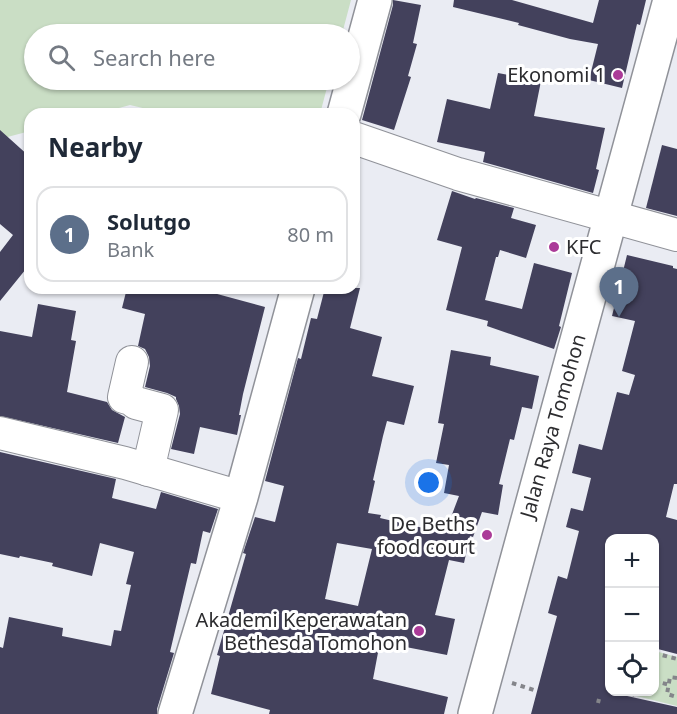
<!DOCTYPE html>
<meta charset="utf-8">
<style>
:root{--surface:#fff;--page:#f6f6f7;--text:#1f2937;--muted:#747a83;--line:#e0e1e3;--accent:#ab3b98}
body{margin:0;font-family:"Noto Sans",sans-serif;background:var(--page);color:var(--text)}
.controls{position:absolute;right:18px;bottom:18px;display:grid;overflow:hidden;border-radius:12px;box-shadow:0 2px 4px #0004}
.controls button{width:54px;height:54px;display:grid;place-items:center;padding:0;border:0;border-bottom:2px solid var(--line);background:var(--surface);color:var(--text);font:30px sans-serif}
.you{position:absolute;left:429px;top:483px;width:21px;height:21px;margin:-15px;border:4px solid #fff;border-radius:50%;background:#1a73e8;box-shadow:0 0 0 9px #1a73e833}
.badge{display:grid;place-items:center;width:39px;height:39px;border-radius:50%;background:var(--accent);color:#fff;font-size:20px;font-weight:700}
.pin{position:absolute;translate:-50% -50px;filter:drop-shadow(0 2px 3px #0008)}
.pin::after{content:'';position:absolute;top:32px;width:21px;height:18px;background:inherit;clip-path:polygon(0 0,100% 0,50% 100%)}
.list{margin:0;padding:0;list-style:none}
h2{display:flex;justify-content:space-between;align-items:center;height:78px;margin:0;padding:0 24px;font-size:26px}
h2 small{font-size:20px;font-weight:400;color:var(--muted)}
.list li{display:grid;grid-template-columns:39px 1fr auto;gap:18px;align-items:center;box-sizing:border-box;height:96px;margin:0 12px 12px;padding:0 12px;border:2px solid var(--line);border-radius:18px}
.list b{display:block;font-size:22px;white-space:nowrap}
.list p{margin:0;font-size:20px;white-space:nowrap;color:var(--muted)}
.list em{font-size:20px;font-style:normal;color:var(--muted)}
.icon{flex:none;width:33px;height:33px;fill:none;stroke:currentColor;stroke-width:2;stroke-linecap:round;stroke-linejoin:round}
.map{position:relative;flex:none;width:677px;height:714px;overflow:hidden}
.search{position:absolute;background:var(--surface);box-shadow:0 2px 4px #0004;left:24px;top:24px;width:336px;height:66px;display:flex;align-items:center;gap:15px;box-sizing:border-box;padding:0 21px;border-radius:33px;color:var(--muted);font-size:22px}
.panel{position:absolute;background:var(--surface);box-shadow:0 2px 4px #0004;left:24px;top:108px;width:336px;height:186px;border-radius:18px}
.map>svg:first-child{display:block}
.green{fill:#cadec5}
.building{fill:#43415c;fill-rule:evenodd}
.lines{fill:none;stroke-linecap:round;stroke-linejoin:round}
.minor-casing{stroke:#909299;stroke-width:34}
.major-casing{stroke:#909299;stroke-width:36}
.highway-casing{stroke:#909299;stroke-width:36}
.path{stroke:#84858a;stroke-width:4;stroke-dasharray:4.5 4.5;stroke-linecap:butt}
.minor{stroke:#fff;stroke-width:32}
.major{stroke:#fff;stroke-width:33}
.highway{stroke:#fff;stroke-width:33}
.poi-dot{fill:#ab3b98;stroke:#fff;stroke-width:2}
.labels{text-anchor:middle;stroke-width:6;stroke-linejoin:round;paint-order:stroke}
.poi-label{font-size:20px;fill:#2c2c2f;stroke:#fff;text-anchor:end}
.street-label{font-size:20px;fill:#2c2c2f;stroke:#fff}
</style>
<div class="map">
<svg width="677" height="714" viewBox="0 0 677 714">
<rect width="100%" height="100%" fill="#eaecf3"/>
<g class="green">
<path d="M0,0H351L342,34H34V80H329L320,114H168L130,105L97,114H30V131L0,139Z"/>
<path d="M655,651L677,657V706L620,692H654Z"/>
</g>
<g class="building">
<path d="M393,0L421,5L413,43L417,44L408,76L411,77L394,130L362,120L393,5Z"/>
<path d="M454,0H512L593,23L599,0H646L640,25L637,24L622,88L589,80L598,44L570,39L518,25L519,23L453,7Z"/>
<path d="M498,73L541,81L534,116L605,128L596,169L599,170L593,193L483,162L485,152L437,142L447,99L490,109Z"/>
<path d="M0,130L30,157V264L0,301V252L13,235L0,224Z"/>
<path d="M662,145L677,149V216L646,208Z"/>
<path d="M452,191L475,199L476,198L514,208L511,218L536,225L526,258L500,250L498,257H496L485,300L522,309L534,263L572,273L559,326L561,327L554,349L487,326L488,321L446,310L462,247L437,240Z"/>
<path d="M627,255L673,266V268L677,269V484H674L666,517L677,520V654L654,648V538H609V675L606,689L609,692L677,707V714H531L557,616L548,613L558,576L567,579L579,531L566,527L571,508L583,511L591,478L572,473L579,444L602,450L617,392L629,395L635,375L622,371L635,321L612,316Z"/>
<path d="M127,288H195L265,307L243,394L239,415H241L237,435L200,427L194,454L171,449L180,414L179,406L176,399V397L167,393L145,387L150,366L149,357L145,349L138,346L145,314L122,308Z"/>
<path d="M325,288H360L350,328L382,337L372,376L414,386L404,425L387,421L383,436L373,480L375,481L368,513L381,515L380,518L445,533L459,496L444,493L449,465L436,463L444,424L438,423L451,350L491,357L490,365L539,376L532,409L522,407L514,440L510,439L499,484L503,485L498,515L482,512L473,537L470,536L464,563L449,560L435,615L455,619L447,655L380,642L373,679L448,697L444,714H269L270,710L211,694L220,656L217,655L246,554L243,553L255,517L275,522L284,486L265,481L298,358L301,359L311,318L317,319ZM337,543L372,549L358,606L325,599Z"/>
<path d="M38,304L76,311L71,340L76,341L67,392L107,402L112,410L125,417L118,443L0,416V331L32,337Z"/>
<path d="M0,452L116,479L112,498L156,509L161,492L218,509L210,533L203,531L196,564L191,563L170,652L174,653L157,709V714H0V647L3,648L9,617L63,628L62,636L111,646L114,630L121,631L131,585L126,584L134,552L100,543L92,576L52,566L53,563L20,556L19,558L0,554Z"/>
</g>
<g class="lines">
<g class="minor-casing">
<g id="minor">
<path d="M354,138L458,174L677,235"/>
<path d="M132,362L124,397L131,399L136,403L162,410L148,470"/>
<path d="M0,433L125,463L241,497"/>
</g>
</g>
<g class="major-casing">
<g id="major">
<path d="M344,114L375,0"/>
<path d="M175,714L241,497L298,288"/>
</g>
</g>
<g class="highway-casing">
<path id="highway" d="M475,714L670,0"/>
</g>
<g class="path">
<path d="M654,653L677,659"/>
<path d="M677,678L670,677L667,694L677,697"/>
<path d="M654,681L670,685"/>
<path d="M512,683L537,691"/>
<path d="M632,696L633,692"/>
<path d="M598,703L599,699"/>
</g>
<use href="#minor" class="minor"/>
<use href="#major" class="major"/>
<use href="#highway" class="highway"/>
</g>
<g class="poi-dot">
<circle cx="618" cy="75" r="6"/>
<circle cx="554" cy="247" r="6"/>
<circle cx="487" cy="535" r="6"/>
<circle cx="419" cy="631" r="6"/>
</g>
<g class="labels">
<g class="poi-label">
<text x="606" y="82">Ekonomi 1</text>
<text x="566" y="254" text-anchor="start">KFC</text>
<text x="475" y="531">De Beths<tspan x="475" dy="23">food court</tspan></text>
<text x="407" y="627">Akademi Keperawatan<tspan x="407" dy="23">Bethesda Tomohon</tspan></text>
</g>
<g class="street-label">
<text transform="translate(553 426) rotate(-74)" y="7">Jalan Raya Tomohon</text>
</g>
</g>
</svg>
<div class="controls">
<button>+</button>
<button>−</button>
<button><svg class="icon" aria-label="locate" viewBox="0 0 24 24"><circle cx="12" cy="12" r="6"/><path d="M12 2v4M12 18v4M2 12h4M18 12h4"/></svg></button>
</div>
<div class="you"></div>
<div class="pin badge" style="left:619px;top:317px;background:#5c6f8a">1</div>
<div class="search"><svg class="icon" aria-label="search" viewBox="0 0 24 24"><circle cx="10" cy="10" r="6"/><path d="M15 15l6 6"/></svg>Search here</div>
<section class="panel">
<h2>Nearby<small></small></h2>
<ul class="list">
<li><span class="badge" style="background:#5c6f8a">1</span><div><b>Solutgo</b><p>Bank</p></div><em>80 m</em></li>
</ul>
</section>
</div>
